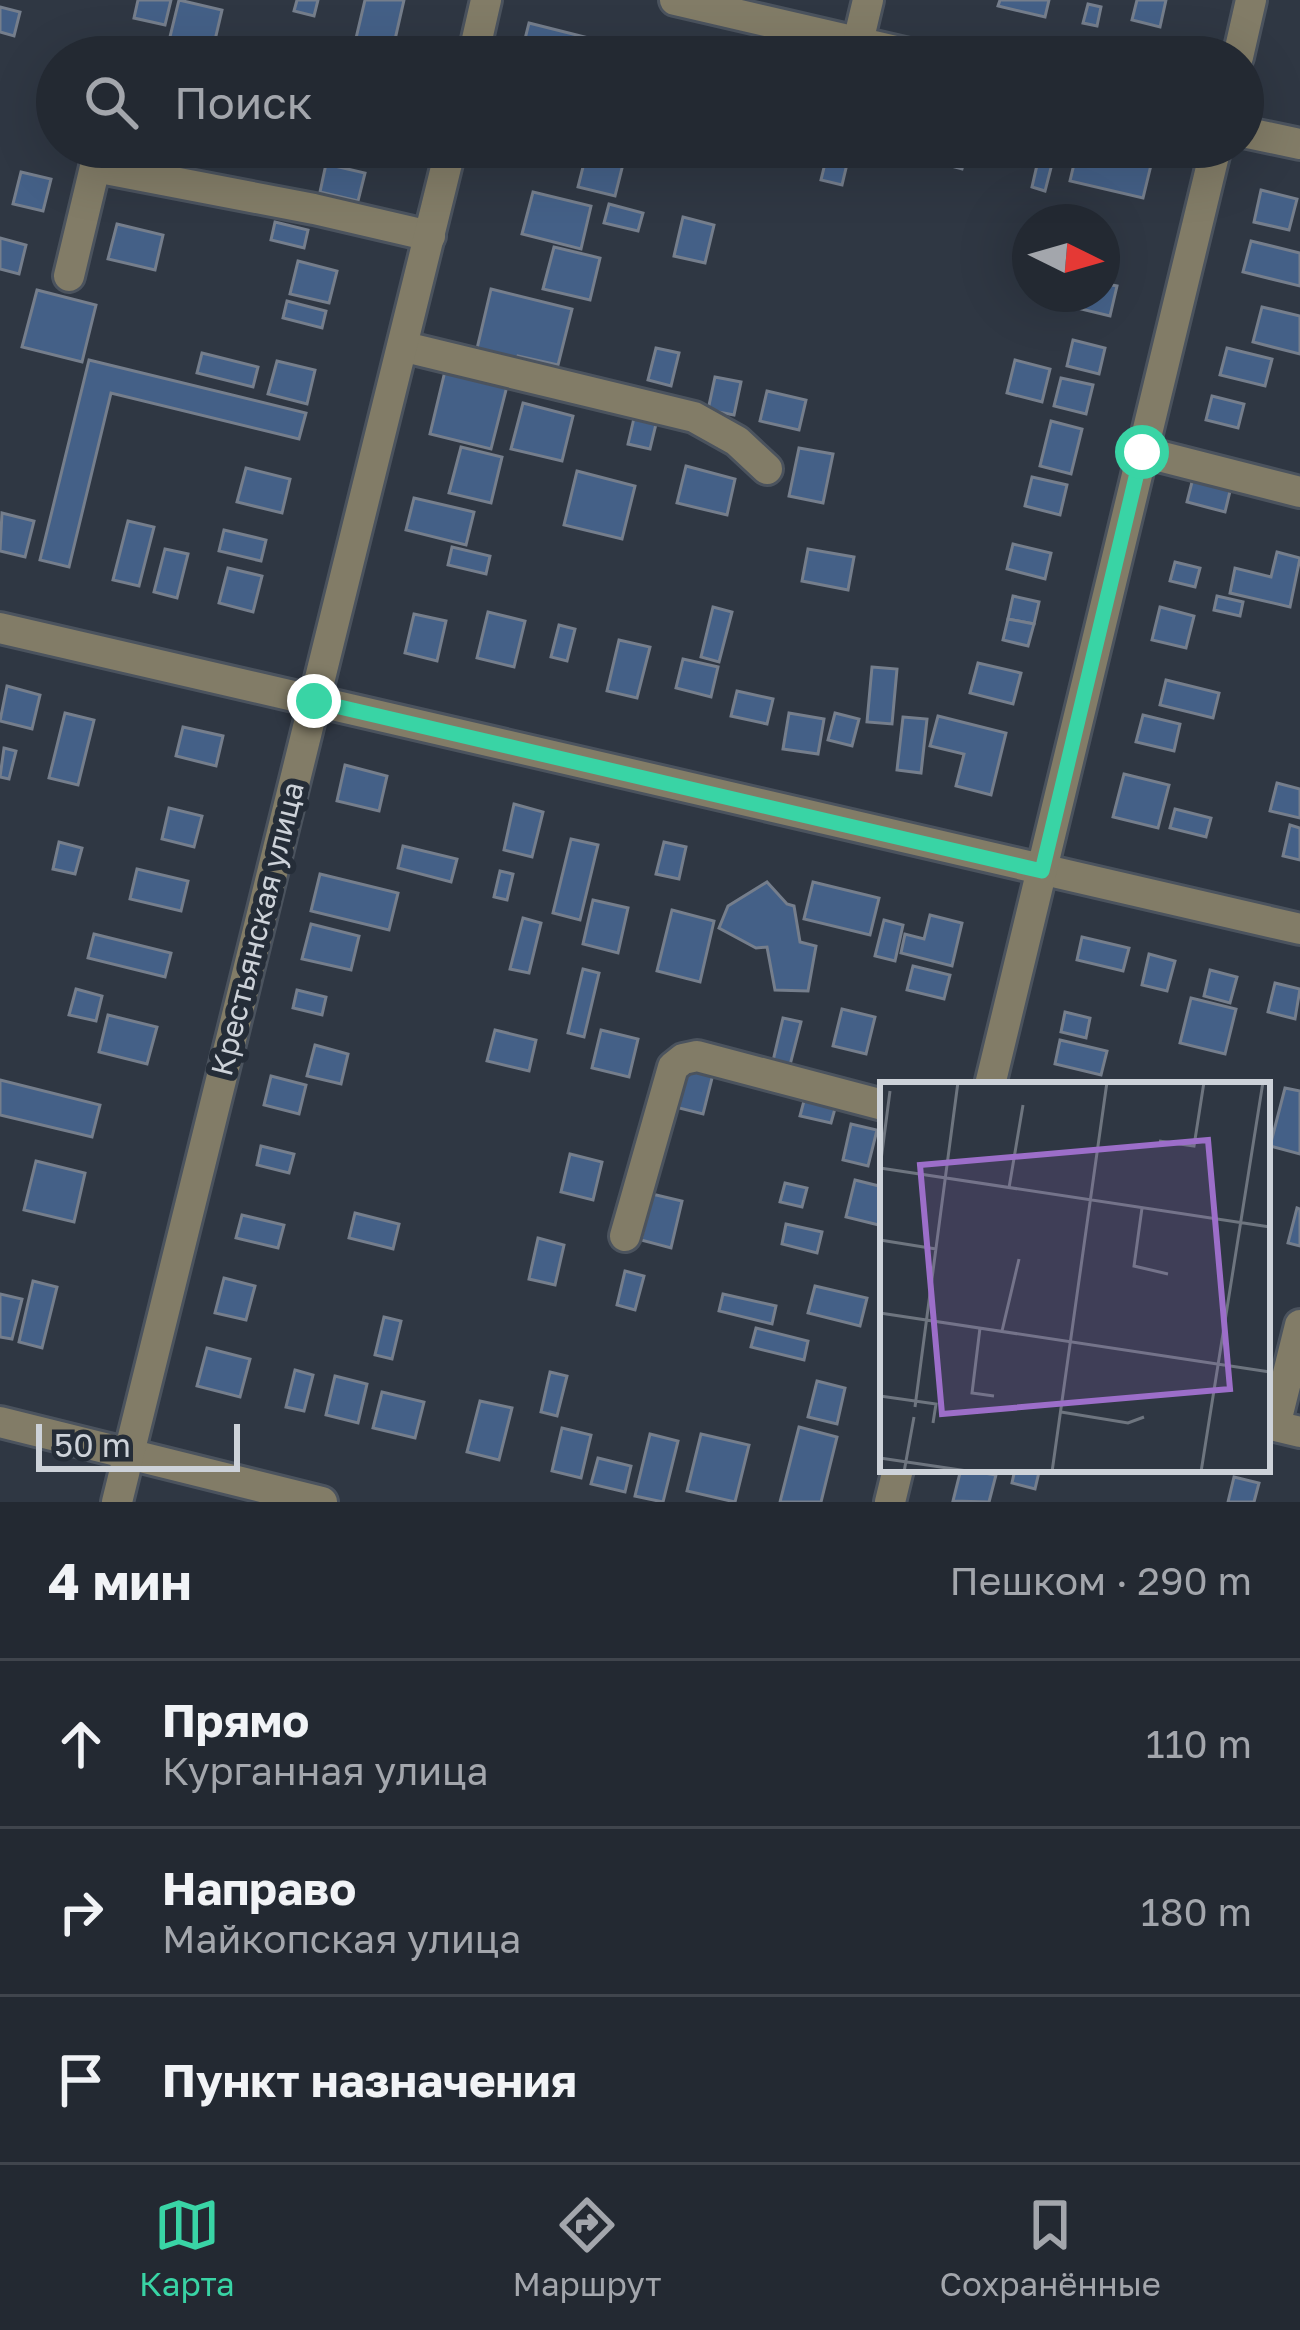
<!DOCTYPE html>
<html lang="ru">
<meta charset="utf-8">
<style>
:root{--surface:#232932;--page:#2f353e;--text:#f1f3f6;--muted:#a3a6ac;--line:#40454d;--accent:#39d4a5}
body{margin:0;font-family:"Golos Text",sans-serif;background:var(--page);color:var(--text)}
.compass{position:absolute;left:1012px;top:204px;width:108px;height:108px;border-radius:50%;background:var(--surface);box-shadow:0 12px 48px #0002;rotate:95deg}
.scale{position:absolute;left:36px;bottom:30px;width:204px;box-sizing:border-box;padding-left:12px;border:6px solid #cdd2d9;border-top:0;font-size:33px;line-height:42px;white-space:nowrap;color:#cdd2d9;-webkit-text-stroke:9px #252d38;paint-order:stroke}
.stop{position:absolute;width:36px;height:36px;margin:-27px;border:9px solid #39d4a5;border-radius:50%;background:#fff}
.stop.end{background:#39d4a5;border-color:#fff;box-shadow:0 3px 12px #0008}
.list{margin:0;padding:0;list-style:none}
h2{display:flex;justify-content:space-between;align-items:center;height:156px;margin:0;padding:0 48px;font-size:51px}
h2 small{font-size:39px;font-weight:400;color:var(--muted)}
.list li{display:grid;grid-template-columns:78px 1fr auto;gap:36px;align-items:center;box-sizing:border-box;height:168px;padding:0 48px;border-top:3px solid var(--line)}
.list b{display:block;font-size:45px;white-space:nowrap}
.list p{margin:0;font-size:39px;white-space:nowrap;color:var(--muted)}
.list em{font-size:39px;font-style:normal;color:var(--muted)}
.icon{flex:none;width:66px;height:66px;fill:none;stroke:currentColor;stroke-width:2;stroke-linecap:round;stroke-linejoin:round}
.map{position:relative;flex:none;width:1300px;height:1502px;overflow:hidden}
.search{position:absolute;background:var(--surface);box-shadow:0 12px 48px #0002;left:36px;right:36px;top:36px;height:132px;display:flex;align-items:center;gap:30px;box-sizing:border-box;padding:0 42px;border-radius:66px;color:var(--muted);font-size:45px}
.sheet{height:660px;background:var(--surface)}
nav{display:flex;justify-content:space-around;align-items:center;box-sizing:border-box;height:168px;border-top:3px solid var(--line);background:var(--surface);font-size:33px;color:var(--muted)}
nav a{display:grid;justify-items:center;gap:6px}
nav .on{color:var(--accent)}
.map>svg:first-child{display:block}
.building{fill:#446087;stroke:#757e8c;stroke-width:3}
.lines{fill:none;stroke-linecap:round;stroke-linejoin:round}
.minor-casing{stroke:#4b535e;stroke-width:36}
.minor{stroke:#827c67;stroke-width:30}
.route{stroke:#39d4a5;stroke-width:15}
.labels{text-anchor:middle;stroke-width:12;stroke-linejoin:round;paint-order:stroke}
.street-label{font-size:30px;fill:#cdd2d9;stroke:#252d38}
.inset-road{fill:none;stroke:#6e757f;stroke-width:3}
.view{fill:#9c6ec9;fill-opacity:0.15;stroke:#9c6ec9;stroke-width:6}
.inset-edge{fill:none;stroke:#cdd2d9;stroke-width:6}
</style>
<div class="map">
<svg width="1300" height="1502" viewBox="0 0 1300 1502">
<rect width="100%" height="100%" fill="#2f3743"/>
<g class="building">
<path d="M138,0H171L165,25L134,18Z"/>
<path d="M179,0L222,10L211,57L167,49Z"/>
<path d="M297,0H318L314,16L294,11Z"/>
<path d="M365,0H404L391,57L353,51Z"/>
<path d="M1000,0H1049L1045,17L998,6Z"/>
<path d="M1137,0H1166L1160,27L1132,20Z"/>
<path d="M1088,4L1101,7L1097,26L1083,23Z"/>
<path d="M0,7L20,12L14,36L0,32Z"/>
<path d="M529,23L593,39L589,57H545L522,51Z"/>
<path d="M180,147H213L209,164L178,156Z"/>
<path d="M829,147H851L842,185L821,180Z"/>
<path d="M940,147H968L962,169L936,162Z"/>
<path d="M1078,147L1151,165L1143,198L1070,181Z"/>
<path d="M587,151L624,160L615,196L578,187Z"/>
<path d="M1040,152L1054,156L1045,191L1032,187Z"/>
<path d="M326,164L365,173L358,201L320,192Z"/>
<path d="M21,172L51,179L43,211L13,204Z"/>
<path d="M1261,190L1297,199L1289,230L1254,222Z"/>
<path d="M533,192L591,206L581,249L522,234Z"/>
<path d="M609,204L643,213L638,231L604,223Z"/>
<path d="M683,217L714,225L705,263L674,256Z"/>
<path d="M275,222L308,230L304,248L271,240Z"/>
<path d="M117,224L163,235L155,270L108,259Z"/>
<path d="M0,238L26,245L19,274L0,269Z"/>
<path d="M1251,241L1300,253V286L1243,272Z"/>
<path d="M554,247L600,258L590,300L543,289Z"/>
<path d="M298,261L337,271L329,303L290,294Z"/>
<path d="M1102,283L1117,286L1110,316L1056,303L1058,294H1102Z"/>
<path d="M491,289L572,309L558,365L518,356L516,363L476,353Z"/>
<path d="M37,290L96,305L82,362L22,347Z"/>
<path d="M287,301L326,311L322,328L283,318Z"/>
<path d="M1262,307L1300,316V354L1253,342Z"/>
<path d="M1073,340L1105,348L1099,374L1067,366Z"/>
<path d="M656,348L679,353L671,386L648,380Z"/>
<path d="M1227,348L1272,359L1265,386L1220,375Z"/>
<path d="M202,353L258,367L253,387L197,373Z"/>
<path d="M89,360L306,413L299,439L111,393L69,567L40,560Z"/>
<path d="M1015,360L1050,369L1042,402L1007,393Z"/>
<path d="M277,361L315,370L307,404L268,394Z"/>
<path d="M445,371L507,386L491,449L430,434Z"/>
<path d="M715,377L741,382L734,415L708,410Z"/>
<path d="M1061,378L1093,385L1086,414L1054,406Z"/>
<path d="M767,391L806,400L799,430L760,421Z"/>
<path d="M1212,396L1244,404L1238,428L1206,420Z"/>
<path d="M523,403L573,416L562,461L511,449Z"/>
<path d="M634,418L656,424L650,449L628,444Z"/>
<path d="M1051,421L1082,429L1071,474L1040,466Z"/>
<path d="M461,447L502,457L491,503L449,493Z"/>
<path d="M799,448L833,454L823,503L789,496Z"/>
<path d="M686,466L735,479L727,515L677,503Z"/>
<path d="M246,468L290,479L282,513L237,502Z"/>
<path d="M577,471L635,486L622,539L564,525Z"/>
<path d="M1032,477L1067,485L1060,515L1025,506Z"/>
<path d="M1193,478L1231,487L1225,512L1187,502Z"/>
<path d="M414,498L474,512L466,545L406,530Z"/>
<path d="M2,513L34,521L25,557L0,551Z"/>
<path d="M128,521L154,527L139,586L113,580Z"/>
<path d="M224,530L266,540L261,561L219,551Z"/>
<path d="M1013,544L1051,553L1045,579L1007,569Z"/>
<path d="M452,547L490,556L486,574L448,565Z"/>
<path d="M165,549L188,554L177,598L154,592Z"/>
<path d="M808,549L854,557L848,590L802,581Z"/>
<path d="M1277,552L1300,558L1290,607L1230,593L1235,568L1271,577Z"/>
<path d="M1175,562L1200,568L1195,587L1170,581Z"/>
<path d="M228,568L262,576L253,612L219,603Z"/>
<path d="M1013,596L1039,602L1034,624L1008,619Z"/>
<path d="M1217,596L1243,602L1240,616L1214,610Z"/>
<path d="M713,607L732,612L719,662L701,657Z"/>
<path d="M1160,607L1194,616L1186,648L1152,640Z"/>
<path d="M488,612L525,621L514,667L477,658Z"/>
<path d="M414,614L446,621L437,661L405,653Z"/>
<path d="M1008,619L1034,624L1028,646L1003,640Z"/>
<path d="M559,625L575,629L567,661L551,657Z"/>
<path d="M619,640L650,647L637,698L607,691Z"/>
<path d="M683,659L718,667L711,697L676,688Z"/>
<path d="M978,663L1021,673L1013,704L970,693Z"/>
<path d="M872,667L897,669L892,724L867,722Z"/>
<path d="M1166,680L1219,693L1213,718L1160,705Z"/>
<path d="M7,686L40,695L32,729L0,721Z"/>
<path d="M737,691L773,699L767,724L731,716Z"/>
<path d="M65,713L94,720L78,785L49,778Z"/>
<path d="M789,713L824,719L818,754L783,749Z"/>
<path d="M835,713L859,719L852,746L828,740Z"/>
<path d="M1143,715L1180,724L1174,751L1136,742Z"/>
<path d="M938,716L1006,733L991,795L956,786L964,754L930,746Z"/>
<path d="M903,717L927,719L921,773L897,770Z"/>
<path d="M183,727L223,736L216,766L176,756Z"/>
<path d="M4,748L16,751L9,779L0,777Z"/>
<path d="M345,765L387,776L379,811L337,801Z"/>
<path d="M1124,774L1169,785L1158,828L1113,817Z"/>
<path d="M1277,783L1300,789V818L1270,811Z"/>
<path d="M514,804L543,812L532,857L504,850Z"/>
<path d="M169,808L202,816L194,847L162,839Z"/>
<path d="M1175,809L1211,818L1206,837L1170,828Z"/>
<path d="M1290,825L1300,828V860L1283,856Z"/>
<path d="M571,839L598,845L580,920L553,913Z"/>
<path d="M59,842L82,848L75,874L53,869Z"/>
<path d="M664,842L686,847L679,879L656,874Z"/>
<path d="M403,846L457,859L451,882L398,868Z"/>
<path d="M137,869L188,881L181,911L130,899Z"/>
<path d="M500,871L513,874L507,900L494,897Z"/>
<path d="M320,874L398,893L389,930L311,911Z"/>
<path d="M767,882L787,904L794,906L800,942L816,946L808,991L775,990L767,947L756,948L719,928L728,906Z"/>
<path d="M813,882L879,898L870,935L804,919Z"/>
<path d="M593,900L628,908L618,953L583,944Z"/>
<path d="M672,910L714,921L700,982L657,971Z"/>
<path d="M930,915L962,923L952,966L901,953L905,934L924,939Z"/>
<path d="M523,918L541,923L529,973L510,969Z"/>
<path d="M884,920L903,925L895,961L875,956Z"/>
<path d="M311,924L359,936L351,970L302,959Z"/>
<path d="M94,934L171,953L165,977L88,958Z"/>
<path d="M1082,937L1129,948L1123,971L1077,960Z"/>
<path d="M1149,954L1175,961L1167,991L1142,985Z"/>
<path d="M913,966L950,975L944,999L907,990Z"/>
<path d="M583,969L599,973L584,1037L568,1033Z"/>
<path d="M1210,970L1237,977L1230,1003L1204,996Z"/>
<path d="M1275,983L1300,989L1295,1019L1268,1012Z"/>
<path d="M76,989L102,996L96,1021L69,1015Z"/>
<path d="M297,990L326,997L322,1015L293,1008Z"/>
<path d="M1191,998L1236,1009L1225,1054L1180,1043Z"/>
<path d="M842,1009L875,1017L866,1054L833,1046Z"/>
<path d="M1065,1012L1090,1018L1086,1038L1061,1032Z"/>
<path d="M108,1015L157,1027L147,1064L99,1052Z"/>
<path d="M783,1018L801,1022L790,1065L773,1061Z"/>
<path d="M495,1030L536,1040L529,1071L487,1061Z"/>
<path d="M601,1030L638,1039L629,1077L592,1068Z"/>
<path d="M1060,1040L1107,1051L1101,1075L1055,1064Z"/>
<path d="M315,1045L348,1054L341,1084L307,1076Z"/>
<path d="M685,1067L713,1074L703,1114L675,1107Z"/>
<path d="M271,1076L306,1085L299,1114L264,1105Z"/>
<path d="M0,1080L100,1105L92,1137L0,1115Z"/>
<path d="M1285,1088L1300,1091V1154L1270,1146Z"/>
<path d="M805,1097L836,1105L831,1123L800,1116Z"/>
<path d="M851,1124L877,1130L868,1166L843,1160Z"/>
<path d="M261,1146L294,1154L289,1173L257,1165Z"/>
<path d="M570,1154L602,1162L593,1200L561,1192Z"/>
<path d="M36,1161L85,1173L74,1222L24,1210Z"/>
<path d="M855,1180L883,1187V1226L846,1217Z"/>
<path d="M785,1183L807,1188L802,1207L780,1202Z"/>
<path d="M652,1194L682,1201L671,1248L641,1240Z"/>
<path d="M1297,1208L1300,1209V1246L1288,1243Z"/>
<path d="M355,1213L399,1224L393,1249L349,1238Z"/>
<path d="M242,1215L284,1225L278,1248L236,1238Z"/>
<path d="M786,1224L822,1232L817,1253L782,1244Z"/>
<path d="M538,1238L564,1245L555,1285L529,1279Z"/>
<path d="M625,1271L644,1276L635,1310L617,1305Z"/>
<path d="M224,1278L255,1286L246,1320L215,1313Z"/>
<path d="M33,1281L57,1287L42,1348L19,1342Z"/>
<path d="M815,1286L867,1298L860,1326L808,1313Z"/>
<path d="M0,1294L22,1299L12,1339L0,1337Z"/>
<path d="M723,1294L776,1306L772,1324L719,1311Z"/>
<path d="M384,1317L401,1321L392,1359L375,1355Z"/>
<path d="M756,1328L808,1341L804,1360L751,1347Z"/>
<path d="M207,1348L250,1359L240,1397L197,1386Z"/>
<path d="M295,1370L313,1375L304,1411L286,1407Z"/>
<path d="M550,1372L567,1376L557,1416L541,1412Z"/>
<path d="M335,1376L367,1384L358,1423L326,1415Z"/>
<path d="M817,1381L845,1388L837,1424L808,1417Z"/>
<path d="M382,1392L424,1402L415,1438L373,1428Z"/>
<path d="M480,1401L512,1408L499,1460L467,1452Z"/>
<path d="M799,1427L837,1437L821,1502H780Z"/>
<path d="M562,1428L591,1435L581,1478L552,1471Z"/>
<path d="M650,1434L678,1441L663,1502L635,1496Z"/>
<path d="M701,1434L749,1445L735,1502L687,1491Z"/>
<path d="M598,1458L631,1466L625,1492L591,1484Z"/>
<path d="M961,1469L996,1475L989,1502L953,1501Z"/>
<path d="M1015,1469L1039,1472L1035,1489L1012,1483Z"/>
<path d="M1234,1477L1259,1483L1254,1502H1228Z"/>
</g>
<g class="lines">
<g class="minor-casing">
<g id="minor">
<path d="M675,0L922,57"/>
<path d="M858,42L868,0"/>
<path d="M473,57L486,0"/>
<path d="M1238,57L1251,0"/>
<path d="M1243,132L1300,144"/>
<path d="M69,276L95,167L314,209L430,236"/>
<path d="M405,347L694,417L737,441L767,469"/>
<path d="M1143,452L1300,492"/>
<path d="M0,628L1300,929"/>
<path d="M990,1085L1216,147"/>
<path d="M625,1236L673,1067L683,1059L697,1056L883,1105"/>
<path d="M1300,1325L1275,1426L1300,1432"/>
<path d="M0,1422L322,1502"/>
<path d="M117,1502L451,147"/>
<path d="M890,1502L898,1469"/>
</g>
</g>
<use href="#minor" class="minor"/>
</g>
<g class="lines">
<path class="route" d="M314,701L1042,871L1142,452"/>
</g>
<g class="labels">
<g class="street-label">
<text transform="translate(258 929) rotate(-76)" y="10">Крестьянская улица</text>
</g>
</g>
<g transform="translate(880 1082)">
<rect width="390" height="390" fill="#2f3743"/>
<path class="inset-road" d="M279,59L314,64L324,0M0,86L390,145M0,86L10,9M129,106L143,23M262,126L254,184L288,192M0,158L56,167M0,231L390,290M100,246L92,311L114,314M122,249L139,177M0,314L56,322L53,341M35,325L78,0M181,330L248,341L264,335M0,376L94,390M24,390L34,335M172,390L227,0M321,390L383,0"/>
<path class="view" d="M328,58L350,307L62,332L40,83Z"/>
<rect width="390" height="390" class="inset-edge"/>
</g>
</svg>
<svg class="compass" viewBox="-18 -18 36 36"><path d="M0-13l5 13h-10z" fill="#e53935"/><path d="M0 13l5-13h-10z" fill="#a3a6ac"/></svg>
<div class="scale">50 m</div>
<div class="stop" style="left:1142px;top:452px"></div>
<div class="stop end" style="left:314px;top:701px"></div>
<div class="search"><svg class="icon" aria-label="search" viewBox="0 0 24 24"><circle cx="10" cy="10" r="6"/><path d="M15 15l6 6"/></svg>Поиск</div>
</div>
<section class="sheet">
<h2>4 мин<small>Пешком · 290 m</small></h2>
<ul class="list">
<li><svg class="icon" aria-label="ahead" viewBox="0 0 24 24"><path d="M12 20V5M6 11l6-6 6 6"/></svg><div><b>Прямо</b><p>Курганная улица</p></div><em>110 m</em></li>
<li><svg class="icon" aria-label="right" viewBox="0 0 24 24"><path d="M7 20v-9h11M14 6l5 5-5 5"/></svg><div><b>Направо</b><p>Майкопская улица</p></div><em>180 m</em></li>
<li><svg class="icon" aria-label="arrive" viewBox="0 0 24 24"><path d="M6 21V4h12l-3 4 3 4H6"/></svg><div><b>Пункт назначения</b></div></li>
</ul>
</section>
<nav>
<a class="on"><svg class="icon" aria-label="map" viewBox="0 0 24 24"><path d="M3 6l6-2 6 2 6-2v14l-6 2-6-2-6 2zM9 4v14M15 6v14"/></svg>Карта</a>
<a><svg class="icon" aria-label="directions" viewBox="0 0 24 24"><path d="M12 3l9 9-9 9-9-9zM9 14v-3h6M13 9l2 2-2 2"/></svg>Маршрут</a>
<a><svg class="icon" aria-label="saved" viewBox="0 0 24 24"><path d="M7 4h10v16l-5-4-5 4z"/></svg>Сохранённые</a>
</nav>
